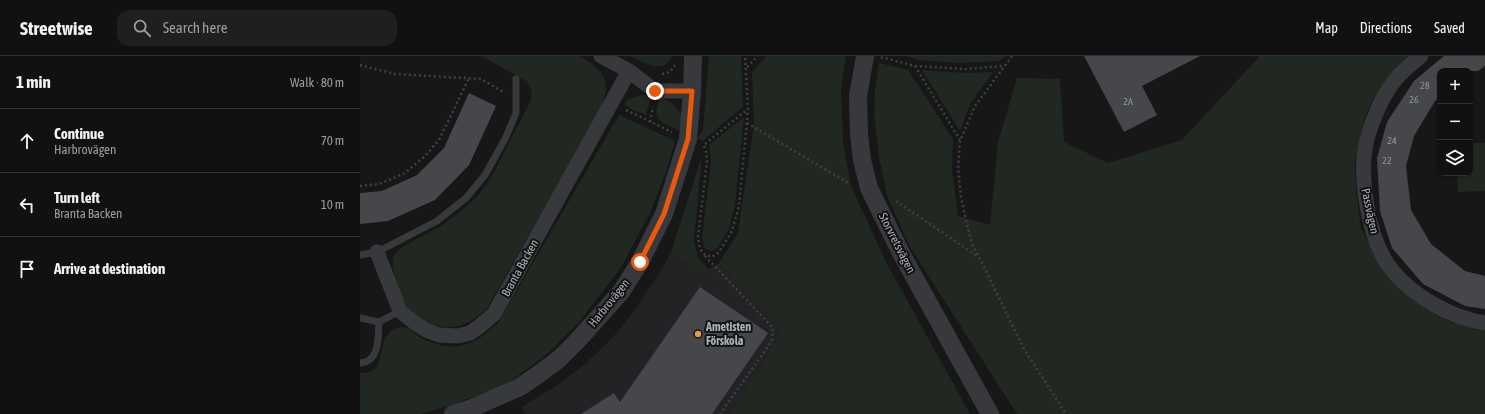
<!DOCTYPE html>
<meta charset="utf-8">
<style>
:root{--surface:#111112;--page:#1e1f20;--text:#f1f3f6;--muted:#9c9d9f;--line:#303132}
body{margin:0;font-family:"Asap Condensed",sans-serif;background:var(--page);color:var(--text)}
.controls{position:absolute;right:12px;top:12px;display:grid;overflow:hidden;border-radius:8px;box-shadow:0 1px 3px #0004}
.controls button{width:36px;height:36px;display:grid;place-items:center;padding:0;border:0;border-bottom:1px solid var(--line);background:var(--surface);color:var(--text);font:20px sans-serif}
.stop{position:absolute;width:12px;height:12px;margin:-9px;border:3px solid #ea580c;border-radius:50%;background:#fff}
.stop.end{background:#ea580c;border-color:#fff;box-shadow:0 1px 4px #0008}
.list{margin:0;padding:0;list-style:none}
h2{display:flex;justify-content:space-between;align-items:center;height:52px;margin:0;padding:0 16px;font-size:17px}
h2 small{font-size:13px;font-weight:400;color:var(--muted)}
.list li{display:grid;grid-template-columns:26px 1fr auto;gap:12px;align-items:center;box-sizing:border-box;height:64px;padding:0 16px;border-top:1px solid var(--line)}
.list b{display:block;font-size:15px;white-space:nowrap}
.list p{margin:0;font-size:13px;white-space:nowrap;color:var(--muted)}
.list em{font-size:13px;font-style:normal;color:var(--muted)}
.icon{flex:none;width:22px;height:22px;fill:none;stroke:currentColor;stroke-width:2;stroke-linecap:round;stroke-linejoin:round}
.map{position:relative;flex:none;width:1125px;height:358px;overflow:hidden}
header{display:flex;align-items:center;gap:24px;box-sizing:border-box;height:56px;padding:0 20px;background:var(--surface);border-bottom:1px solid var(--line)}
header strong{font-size:19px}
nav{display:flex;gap:22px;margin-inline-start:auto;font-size:14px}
.search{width:280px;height:36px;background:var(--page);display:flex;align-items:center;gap:10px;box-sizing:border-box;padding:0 14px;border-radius:12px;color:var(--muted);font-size:15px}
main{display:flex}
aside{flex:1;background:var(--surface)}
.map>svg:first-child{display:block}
.built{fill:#232325}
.green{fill:#212821}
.building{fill:#46474b}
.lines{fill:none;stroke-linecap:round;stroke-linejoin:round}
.path{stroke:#3e4044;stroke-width:2.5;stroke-dasharray:2 3;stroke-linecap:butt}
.service{stroke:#38393d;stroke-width:7}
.minor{stroke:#38393d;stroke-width:15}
.tertiary{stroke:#38393d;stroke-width:18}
.route{stroke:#ea580c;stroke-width:5}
.poi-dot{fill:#df9c48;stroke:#121213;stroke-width:1.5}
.labels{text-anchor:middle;stroke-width:4;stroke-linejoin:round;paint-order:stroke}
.number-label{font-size:10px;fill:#91959c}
.street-label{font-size:12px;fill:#aaafb7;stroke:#121213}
.poi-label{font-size:12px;font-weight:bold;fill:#aaafb7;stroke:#121213;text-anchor:start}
</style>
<header>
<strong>Streetwise</strong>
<div class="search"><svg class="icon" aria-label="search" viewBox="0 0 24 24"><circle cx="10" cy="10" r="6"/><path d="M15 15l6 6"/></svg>Search here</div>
<nav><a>Map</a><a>Directions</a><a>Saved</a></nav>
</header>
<main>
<aside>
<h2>1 min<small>Walk · 80 m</small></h2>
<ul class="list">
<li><svg class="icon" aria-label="ahead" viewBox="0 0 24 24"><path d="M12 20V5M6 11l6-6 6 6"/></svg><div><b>Continue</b><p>Harbrovägen</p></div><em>70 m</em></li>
<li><svg class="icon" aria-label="left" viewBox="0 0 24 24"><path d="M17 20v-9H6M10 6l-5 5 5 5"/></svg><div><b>Turn left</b><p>Branta Backen</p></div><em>10 m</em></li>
<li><svg class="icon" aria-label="arrive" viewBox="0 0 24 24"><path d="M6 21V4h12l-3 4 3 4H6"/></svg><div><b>Arrive at destination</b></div></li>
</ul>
</aside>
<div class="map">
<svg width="1125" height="358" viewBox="0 0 1125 358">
<rect width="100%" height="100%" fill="#171718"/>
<path class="built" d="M311,196L342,218L359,207L422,275L369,358H166L161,351L196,330L225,308L253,281L272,258L302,213Z"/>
<g class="green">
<path d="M121,0H219C232,7 246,16 246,32C246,38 243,45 242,51L126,254C111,266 99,274 80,270C69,268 51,256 45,247C39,238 28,207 35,198C42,189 70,177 81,170C91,163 101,155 110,147C127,133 135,114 145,95C153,78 162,62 170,46L172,36L167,25Z"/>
<path d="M271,0H312C305,19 283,7 271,0Z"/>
<path d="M349,0H381L383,50L343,85L337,82L343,74Z"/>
<path d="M407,0H486L481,35L483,86L491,130L527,208L610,358H369L422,275L359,207L378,177L394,68L392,16Z"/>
<path d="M547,0H646L639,5L599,7L558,4Z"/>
<path d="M900,0H1049L1031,18L1016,39L1006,58L1000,79L995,108L996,135L1001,173L1028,219L1066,253L1088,265L1117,274L1125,275V358H657L550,191L527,140L519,100L514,59L515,33L519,7L548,14L593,83L592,115L598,160L630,169L638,86L657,22L700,23L704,86L748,107L822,84Z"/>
<path d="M562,14L605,17L633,16L610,48L600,75Z"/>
<path d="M284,39L291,40L286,59L273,54L265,49L266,45L273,41Z"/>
<path d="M299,41L312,47L323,60L324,77L300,65L296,57Z"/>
<path d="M259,59L315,85L307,113L290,157L260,213L219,266L187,298L147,328L94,348L60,358H0V317C28,319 15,288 31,275C35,271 43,270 48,272C52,274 55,278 58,280C69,287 86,292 99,290C115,288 127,277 138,267Z"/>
<path d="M384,61L375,149L369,173L358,192L351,195L345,192L342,182L351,106L349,89Z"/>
<path d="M1110,87H1125V135L1098,136L1097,117H1110Z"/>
<path d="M342,100L334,184L338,202L349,214L342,218L311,196Z"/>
</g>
<g class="building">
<path d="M724,0H840L782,30L797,59L764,76Z"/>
<path d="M1084,0H1125V10L1118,15H1080V41L1075,45L1054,80L1046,110L1051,154L1071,188L1105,215L1125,220V253L1105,250L1063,228L1032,192L1020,155L1017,102L1027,66L1054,25Z"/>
<path d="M109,37L136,50L109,109L75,144L28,165L0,168V137L22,135L57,119L84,92Z"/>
<path d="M340,231L408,277L352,358H221L254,337L260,346Z"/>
</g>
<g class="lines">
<g class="path">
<path d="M652,0L615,50L600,85L598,112L601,141L606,165L613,190L619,201L664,293L706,358"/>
<path d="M521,1L555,10L606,13L643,10"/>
<path d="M0,9L35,18L121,23L145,37"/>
<path d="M555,10L600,84"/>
<path d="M387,11L398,0"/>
<path d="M302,18L310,16L315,9"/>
<path d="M266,54L312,76"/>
<path d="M290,66L293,51"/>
<path d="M387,67L490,128"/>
<path d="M345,88L388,53"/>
<path d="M344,90L346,95L347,105L338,181L340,193L345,199L352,201L359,196L372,175L379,150L388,53L385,0"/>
<path d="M0,130L19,128L45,117L66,99L79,84L109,22"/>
<path d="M536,145L617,200"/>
<path d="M345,200L413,272L412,285L360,358"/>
</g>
<g class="service">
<path d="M0,199L17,196L77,165L106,142L125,119L145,83L156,57V23"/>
<path d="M0,262L19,266L40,255"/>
<path d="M0,307C20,306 18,281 19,266"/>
</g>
<g class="minor">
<path d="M241,0L269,15L295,35H332"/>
<path d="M1061,0C1053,7 1043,14 1036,23C1023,38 1012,64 1007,83C998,118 1008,185 1032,214C1053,240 1091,262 1125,267"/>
<path d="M17,196L40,255L55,267L66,274L79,279L98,280L110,277L120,270L134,258L269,15"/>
</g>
<g class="tertiary">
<path d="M505,0L498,40L499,78L502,104L509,132L542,199L630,358"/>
<path d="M93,358L112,352L160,331L179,318L199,303L218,284L261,236L280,206L304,158L328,83L332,35L333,0"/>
</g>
</g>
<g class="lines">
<path class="route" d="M280,206L304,158L328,83L332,35H295"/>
</g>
<circle class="poi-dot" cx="338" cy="278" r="4"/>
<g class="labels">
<g class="number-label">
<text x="1065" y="33">28</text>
<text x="1054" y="47">26</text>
<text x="768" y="49">2A</text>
<text x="1032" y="88">24</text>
<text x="1027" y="108">22</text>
</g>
<g class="street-label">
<text transform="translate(1010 155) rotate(78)" y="4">Passvägen</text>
<text transform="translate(537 187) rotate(63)" y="4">Storvretsvägen</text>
<text transform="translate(160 212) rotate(-61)" y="4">Branta Backen</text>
<text transform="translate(249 247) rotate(-51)" y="4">Harbrovägen</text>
</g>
<g class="poi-label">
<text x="346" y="275">Ametisten<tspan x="346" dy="14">Förskola</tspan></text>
</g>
</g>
</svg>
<div class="controls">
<button>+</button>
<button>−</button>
<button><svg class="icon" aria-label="layers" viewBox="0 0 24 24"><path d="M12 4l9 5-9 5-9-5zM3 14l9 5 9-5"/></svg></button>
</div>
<div class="stop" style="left:280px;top:206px"></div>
<div class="stop end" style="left:295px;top:35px"></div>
</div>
</main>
